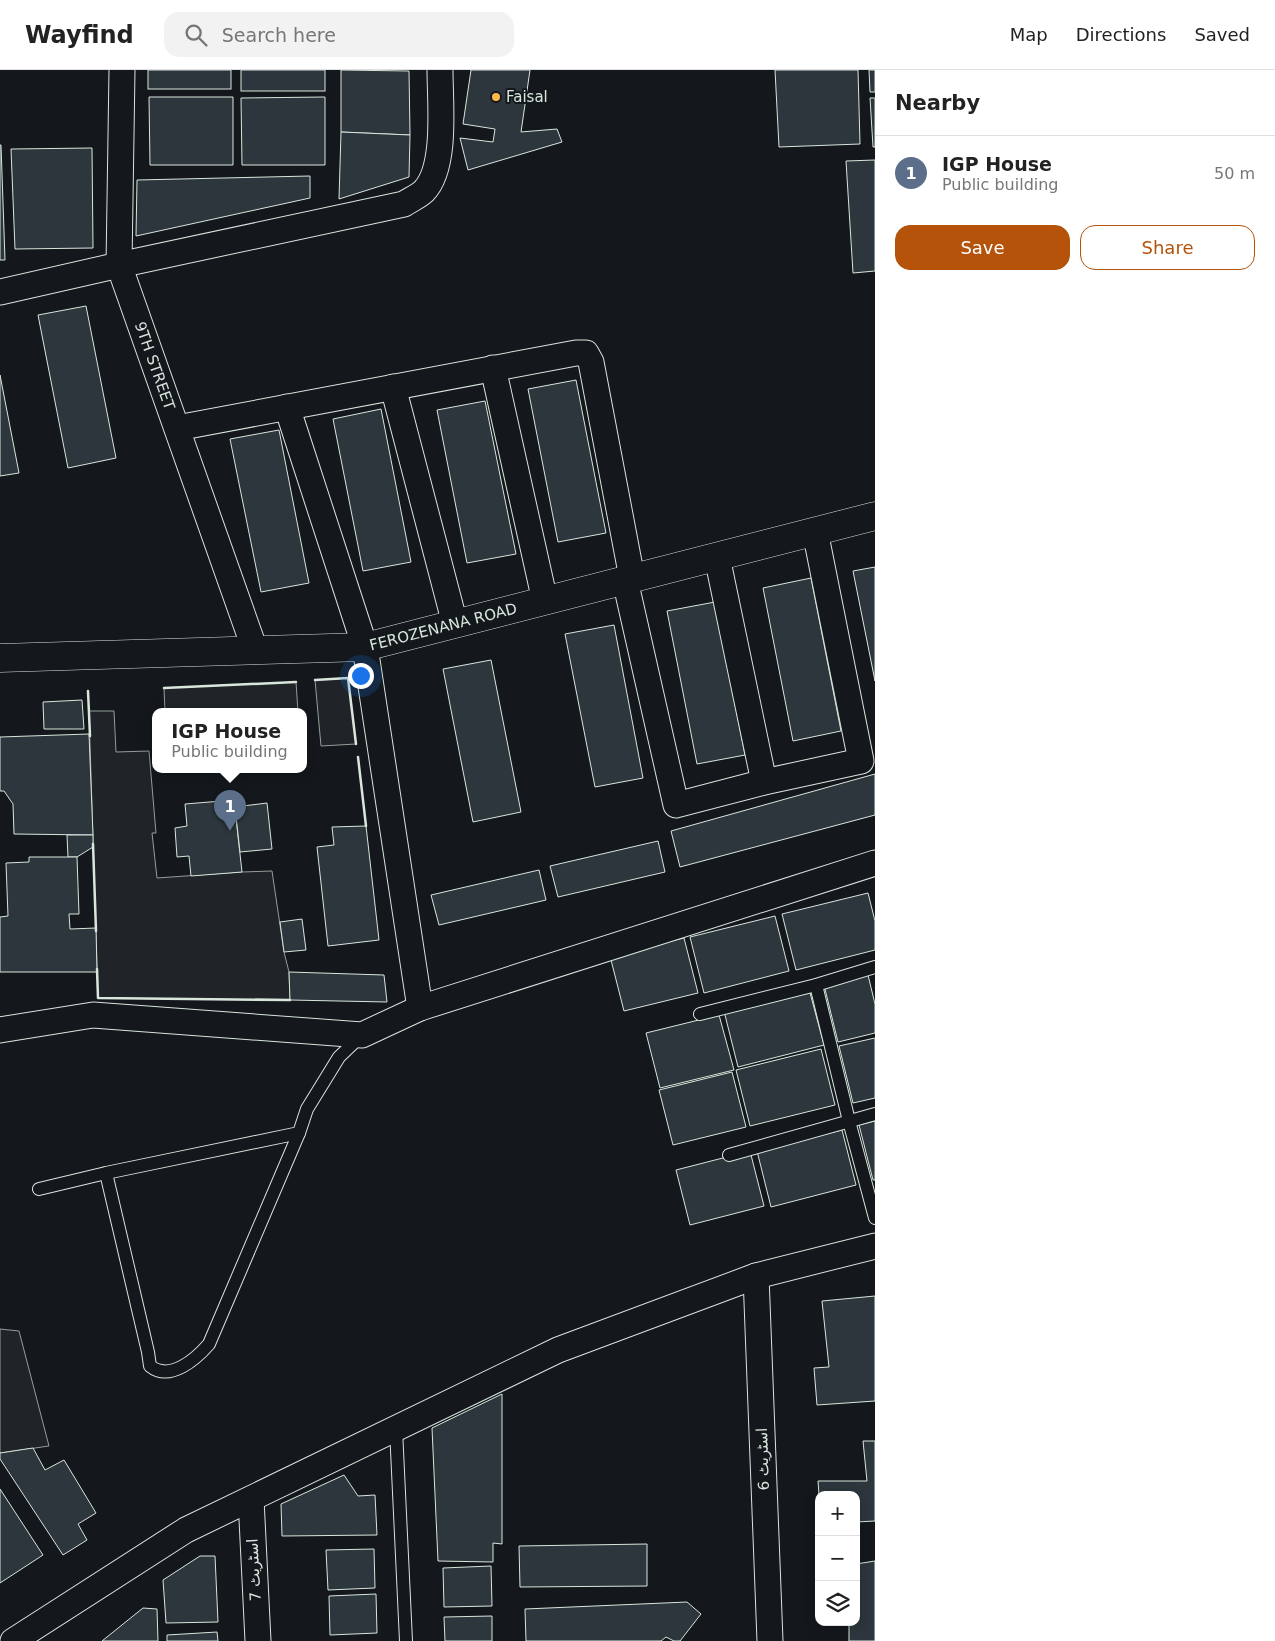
<!DOCTYPE html>
<meta charset="utf-8">
<style>
:root{--surface:#fff;--page:#f2f2f2;--text:#222;--muted:#767676;--line:#e0e0e0;--accent:#b45309}
body{margin:0;font-family:"DejaVu Sans","Noto Naskh Arabic",sans-serif;background:var(--page);color:var(--text)}
.controls{position:absolute;right:15px;bottom:15px;display:grid;overflow:hidden;border-radius:10px;box-shadow:0 2px 12px #0003}
.controls button{width:45px;height:45px;display:grid;place-items:center;padding:0;border:0;border-bottom:1px solid var(--line);background:var(--surface);color:var(--text);font:25px sans-serif}
.you{position:absolute;left:360px;top:605px;width:18px;height:18px;margin:-12px;border:4px solid #fff;border-radius:50%;background:#1a73e8;box-shadow:0 0 0 8px #1a73e833}
.badge{display:grid;place-items:center;width:32px;height:32px;border-radius:50%;background:var(--accent);color:#fff;font-size:16px;font-weight:700}
.pin{position:absolute;translate:-50% -41px;filter:drop-shadow(0 1px 2px #0008)}
.pin::after{content:'';position:absolute;top:26px;width:18px;height:15px;background:inherit;clip-path:polygon(0 0,100% 0,50% 100%)}
.popup{position:absolute;left:152px;top:638px;width:155px;height:65px;box-sizing:border-box;display:grid;place-content:center;border-radius:10px;background:var(--surface);filter:drop-shadow(0 1px 4px #0005);font-size:16px;white-space:nowrap;color:var(--muted)}
.popup b{font-size:19px;color:var(--text)}
.popup::after{content:'';position:absolute;left:50%;top:100%;margin-left:-10px;border:10px solid transparent;border-top-color:var(--surface)}
.list{margin:0;padding:0;list-style:none}
h2{display:flex;justify-content:space-between;align-items:center;height:65px;margin:0;padding:0 20px;font-size:21px}
h2 small{font-size:16px;font-weight:400;color:var(--muted)}
.list li{display:grid;grid-template-columns:32px 1fr auto;gap:15px;align-items:center;box-sizing:border-box;height:75px;padding:0 20px;border-top:1px solid var(--line)}
.list b{display:block;font-size:19px;white-space:nowrap}
.list p{margin:0;font-size:16px;white-space:nowrap;color:var(--muted)}
.list em{font-size:16px;font-style:normal;color:var(--muted)}
.actions{display:flex;gap:10px;padding:15px 20px}
.actions a{flex:1;padding:11px 0;border:1px solid var(--accent);border-radius:15px;text-align:center;font-size:18px;color:var(--accent)}
.actions .main{background:var(--accent);color:#fff}
.icon{flex:none;width:28px;height:28px;fill:none;stroke:currentColor;stroke-width:2;stroke-linecap:round;stroke-linejoin:round}
.map{position:relative;flex:none;width:875px;height:1571px;overflow:hidden}
header{display:flex;align-items:center;gap:30px;box-sizing:border-box;height:70px;padding:0 25px;background:var(--surface);border-bottom:1px solid var(--line)}
header strong{font-size:24px}
nav{display:flex;gap:28px;margin-inline-start:auto;font-size:18px}
.search{width:350px;height:45px;background:var(--page);display:flex;align-items:center;gap:12px;box-sizing:border-box;padding:0 18px;border-radius:15px;color:var(--muted);font-size:19px}
main{display:flex}
aside{flex:1;background:var(--surface)}
.map>svg:first-child{display:block}
.green{fill:#202428;stroke:#939e99}
.building{fill:#2c363c;stroke:#d8e6dc}
.lines{fill:none;stroke-linecap:round;stroke-linejoin:round}
.lane-casing{stroke:#d8e6dc;stroke-width:14}
.street-casing{stroke:#d8e6dc;stroke-width:27}
.secondary-casing{stroke:#d8e6dc;stroke-width:29}
.lane{stroke:#14181c;stroke-width:12}
.street{stroke:#14181c;stroke-width:25}
.secondary{stroke:#14181c;stroke-width:28}
.wall{stroke:#d8e6dc;stroke-width:2.5}
.poi-dot{fill:#ffb74d;stroke:#14181c;stroke-width:2}
.labels{text-anchor:middle;stroke-width:4;stroke-linejoin:round;paint-order:stroke}
.poi-label{font-size:15px;fill:#d8e6dc;stroke:#14181c;text-anchor:start}
.street-label{font-size:15px;fill:#d8e6dc;stroke:#14181c}
</style>
<header>
<strong>Wayfind</strong>
<div class="search"><svg class="icon" aria-label="search" viewBox="0 0 24 24"><circle cx="10" cy="10" r="6"/><path d="M15 15l6 6"/></svg>Search here</div>
<nav><a>Map</a><a>Directions</a><a>Saved</a></nav>
</header>
<main>
<div class="map">
<svg width="875" height="1571" viewBox="0 0 875 1571">
<rect width="100%" height="100%" fill="#14181c"/>
<g class="green">
<path d="M348,608L356,674L321,676L315,610Z"/>
<path d="M296,612L298,642H165L164,618Z"/>
<path d="M89,641H114L116,682L149,681L156,763H152L157,808L242,802L272,801L284,882L289,902L290,930L98,928Z"/>
<path d="M0,1259L19,1261L49,1376L0,1383Z"/>
</g>
<g class="building">
<rect x="148" y="0" width="83" height="19"/>
<rect x="241" y="0" width="84" height="21"/>
<path d="M341,0L409,1L410,65L341,62Z"/>
<path d="M471,0H530L521,62L557,59L562,72L468,100L460,68L493,72L495,59L463,54Z"/>
<path d="M775,0H858L860,74L779,77Z"/>
<path d="M869,0H875V22H870Z"/>
<path d="M149,27H233V95H150Z"/>
<path d="M325,27V95H242L241,28Z"/>
<path d="M870,28H875V77H873Z"/>
<path d="M341,62L410,65L409,107L339,129Z"/>
<path d="M0,75H1L5,190H0Z"/>
<path d="M92,78L93,178L15,179L11,79Z"/>
<path d="M875,90V201L853,203L846,91Z"/>
<path d="M310,106V128L136,166L137,110Z"/>
<path d="M86,236L116,388L68,398L38,245Z"/>
<path d="M0,305L19,403L0,406Z"/>
<path d="M576,310L606,463L558,472L528,319Z"/>
<path d="M485,331L516,484L467,493L437,340Z"/>
<path d="M381,339L411,492L363,501L333,349Z"/>
<path d="M279,360L309,513L261,522L230,369Z"/>
<path d="M875,497V611L853,501Z"/>
<path d="M811,508L841,661L793,671L763,518Z"/>
<path d="M715,532L745,685L697,694L667,541Z"/>
<path d="M614,555L643,708L595,717L565,564Z"/>
<path d="M491,590L521,742L473,752L443,599Z"/>
<path d="M82,630L84,659H44L43,632Z"/>
<path d="M89,664L93,765L14,764L13,734L4,721H0V667Z"/>
<path d="M875,704V745L680,797L671,761Z"/>
<path d="M234,730L242,802L191,806L189,786L177,787L175,758L187,756L185,734Z"/>
<path d="M267,733L272,779L240,782L235,737Z"/>
<path d="M366,756L379,870L328,876L317,777L334,775L332,757Z"/>
<path d="M67,765H93V777L77,787H68Z"/>
<path d="M658,771L665,802L558,827L550,796Z"/>
<path d="M29,787H77L79,844H69L70,859L96,858L97,902H0V847L8,846L6,793L29,792Z"/>
<path d="M539,800L546,830L439,855L431,825Z"/>
<path d="M868,823L875,851V880L796,900L782,844Z"/>
<path d="M775,846L789,901L704,923L690,867Z"/>
<path d="M302,849L306,880L284,882L280,852Z"/>
<path d="M684,868L698,923L624,941L610,886Z"/>
<path d="M289,902L384,905L387,932L290,930Z"/>
<path d="M868,905L875,934V963L838,972L824,915Z"/>
<path d="M809,919L824,975L738,997L724,941Z"/>
<path d="M719,945L734,1000L660,1018L646,963Z"/>
<path d="M875,968V1028L853,1033L839,976Z"/>
<path d="M821,979L835,1035L750,1056L736,1000Z"/>
<path d="M732,1002L746,1057L673,1075L659,1020Z"/>
<path d="M875,1051V1110H873L859,1055Z"/>
<path d="M842,1060L856,1115L771,1137L757,1081Z"/>
<path d="M750,1081L764,1136L690,1155L676,1100Z"/>
<path d="M875,1226V1331L817,1335L814,1298L829,1297L822,1231Z"/>
<path d="M502,1324V1474L493,1473V1492L438,1491L432,1358Z"/>
<path d="M863,1371H875V1451L856,1452V1425H819L818,1411H867Z"/>
<path d="M33,1378L45,1400L64,1390L96,1443L78,1454L87,1470L63,1485L0,1389V1383Z"/>
<path d="M344,1405L358,1426L375,1425L377,1465L282,1466L281,1434Z"/>
<path d="M0,1419L43,1485L0,1513Z"/>
<path d="M647,1474V1516L520,1517L519,1476Z"/>
<path d="M374,1479L375,1518L328,1520L326,1480Z"/>
<path d="M200,1486H215L218,1552L166,1553L163,1510Z"/>
<path d="M875,1491V1571H849V1552H856V1494Z"/>
<path d="M491,1496L492,1536L444,1537L443,1498Z"/>
<path d="M376,1524L377,1563L330,1565L329,1526Z"/>
<path d="M687,1532L701,1544L680,1571H674L666,1567L661,1571H526L525,1539Z"/>
<path d="M143,1538L157,1539L158,1571H102Z"/>
<path d="M492,1546V1571H445L444,1547Z"/>
<path d="M217,1562L218,1571H167V1565Z"/>
</g>
<g class="lines">
<g class="lane-casing">
<g id="lane">
<path d="M816,915L849,1051L875,1148"/>
<path d="M700,944L816,915L875,897"/>
<path d="M729,1085L875,1044"/>
<path d="M106,1103L148,1282L150,1296C170,1312 196,1289 209,1274L299,1063"/>
<path d="M39,1119L106,1103L299,1063L307,1039L339,987L362,965"/>
<path d="M396,1359L406,1571"/>
</g>
</g>
<g class="street-casing">
<g id="street">
<path id="s1" d="M122,0L119,195L255,580"/>
<path d="M0,222L119,195L404,134C410,130 419,126 424,121C447,97 440,33 440,0"/>
<path d="M493,298L545,531"/>
<path d="M393,317L455,554"/>
<path d="M287,337L365,577L420,938"/>
<path d="M177,358L576,283H586L591,292L632,508"/>
<path d="M717,487L764,712L861,691L815,461"/>
<path d="M625,510L676,735L764,712"/>
<path d="M0,960L93,945L362,965L420,938L875,793"/>
<path d="M756,1206L770,1571"/>
<path d="M251,1429L258,1571"/>
<path d="M13,1571L186,1460L558,1280L756,1206L875,1176"/>
</g>
</g>
<g class="secondary-casing">
<g id="secondary">
<path id="s2" d="M0,588L365,577L875,446"/>
</g>
</g>
<use href="#lane" class="lane"/>
<use href="#street" class="street"/>
<use href="#secondary" class="secondary"/>
<g class="wall">
<path d="M315,610L348,608L356,674"/>
<path d="M164,618L296,612"/>
<path d="M88,621L90,666"/>
<path d="M358,687L366,756"/>
<path d="M93,774L96,861"/>
<path d="M97,899L98,928L290,930"/>
</g>
</g>
<circle class="poi-dot" cx="496" cy="27" r="5"/>
<g class="labels">
<g class="poi-label">
<text x="506" y="32">Faisal</text>
</g>
<g class="street-label">
<text dy="5" stroke="none"><textPath href="#s1" startOffset="302">9TH STREET</textPath></text>
<text dy="5" stroke="none"><textPath href="#s2" startOffset="446">FEROZENANA ROAD</textPath></text>
<text transform="translate(763 1389) rotate(-92)" y="5">اسٹریٹ 6</text>
<text transform="translate(254 1500) rotate(-93)" y="5">اسٹریٹ 7</text>
</g>
</g>
</svg>
<div class="controls">
<button>+</button>
<button>−</button>
<button><svg class="icon" aria-label="layers" viewBox="0 0 24 24"><path d="M12 4l9 5-9 5-9-5zM3 14l9 5 9-5"/></svg></button>
</div>
<div class="you"></div>
<div class="pin badge" style="left:230px;top:761px;background:#5c6f8a">1</div>
<div class="popup"><b>IGP House</b>Public building</div>
</div>
<aside>
<h2>Nearby<small></small></h2>
<ul class="list">
<li><span class="badge" style="background:#5c6f8a">1</span><div><b>IGP House</b><p>Public building</p></div><em>50 m</em></li>
</ul>
<div class="actions"><a class="main">Save</a><a>Share</a></div>
</aside>
</main>
